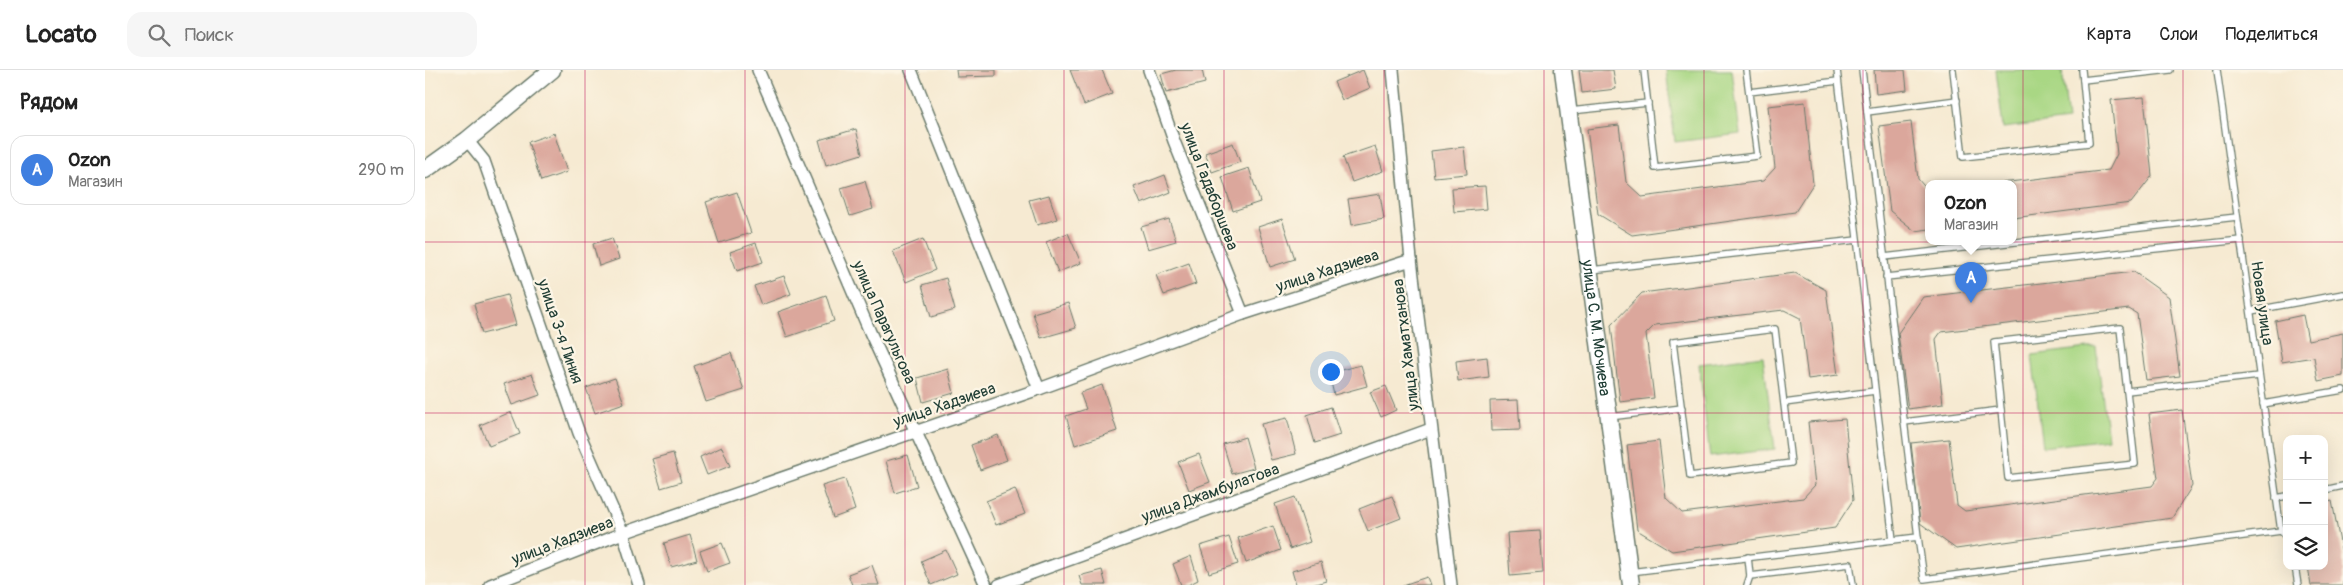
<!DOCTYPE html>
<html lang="ru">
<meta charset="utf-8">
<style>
:root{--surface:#fff;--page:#f6f6f6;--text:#222;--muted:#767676;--line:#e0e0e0;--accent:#d1495b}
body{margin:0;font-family:Pangolin,sans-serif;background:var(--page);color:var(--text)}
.controls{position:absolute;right:15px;bottom:15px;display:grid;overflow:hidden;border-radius:10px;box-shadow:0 5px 20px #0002}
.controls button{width:45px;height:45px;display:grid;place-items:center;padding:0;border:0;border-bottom:1px solid var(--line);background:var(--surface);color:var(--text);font:25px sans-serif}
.you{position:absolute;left:905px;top:301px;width:18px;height:18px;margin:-12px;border:4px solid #fff;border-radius:50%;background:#1a73e8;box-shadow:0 0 0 8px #1a73e833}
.badge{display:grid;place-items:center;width:32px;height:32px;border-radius:50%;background:var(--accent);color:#fff;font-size:16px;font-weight:700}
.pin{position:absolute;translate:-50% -41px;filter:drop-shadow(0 1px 2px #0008)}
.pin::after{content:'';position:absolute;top:26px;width:18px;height:15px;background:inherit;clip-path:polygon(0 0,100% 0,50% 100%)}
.popup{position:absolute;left:1500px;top:110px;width:92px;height:65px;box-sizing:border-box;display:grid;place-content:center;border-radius:10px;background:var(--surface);filter:drop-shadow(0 1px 4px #0005);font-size:16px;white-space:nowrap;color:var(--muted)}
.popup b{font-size:19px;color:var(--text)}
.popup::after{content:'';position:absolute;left:50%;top:100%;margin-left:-10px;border:10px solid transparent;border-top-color:var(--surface)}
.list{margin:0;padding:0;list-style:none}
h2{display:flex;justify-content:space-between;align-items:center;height:65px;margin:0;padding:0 20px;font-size:21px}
h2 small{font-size:16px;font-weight:400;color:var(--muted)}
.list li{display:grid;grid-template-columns:32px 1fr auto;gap:15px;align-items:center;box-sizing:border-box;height:70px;margin:0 10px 10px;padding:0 10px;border:1px solid var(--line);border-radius:15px}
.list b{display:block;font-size:19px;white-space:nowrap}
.list p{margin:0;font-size:16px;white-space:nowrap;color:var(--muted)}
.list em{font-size:16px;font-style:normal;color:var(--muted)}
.icon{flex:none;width:28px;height:28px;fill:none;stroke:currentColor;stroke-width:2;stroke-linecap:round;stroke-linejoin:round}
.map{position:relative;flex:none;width:1918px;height:515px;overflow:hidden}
header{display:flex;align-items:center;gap:30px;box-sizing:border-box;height:70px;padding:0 25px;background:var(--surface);border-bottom:1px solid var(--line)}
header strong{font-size:24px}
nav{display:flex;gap:28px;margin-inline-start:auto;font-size:18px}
.search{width:350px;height:45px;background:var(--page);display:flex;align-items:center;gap:12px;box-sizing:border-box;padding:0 18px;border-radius:15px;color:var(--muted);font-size:19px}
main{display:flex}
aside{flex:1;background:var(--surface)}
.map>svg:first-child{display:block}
.green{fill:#a9d784;stroke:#648a5c}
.building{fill:#dba79c}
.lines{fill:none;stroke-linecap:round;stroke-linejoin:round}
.lane-casing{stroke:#6a7a6b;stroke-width:8}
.street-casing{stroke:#6a7a6b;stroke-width:14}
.secondary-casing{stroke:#6a7a6b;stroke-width:19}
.lane{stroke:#fff;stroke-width:5.5}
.street{stroke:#fff;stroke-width:11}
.secondary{stroke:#fff;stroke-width:16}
.grid{fill:none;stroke:#c2185b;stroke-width:1;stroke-opacity:0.55}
.labels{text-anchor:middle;stroke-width:4.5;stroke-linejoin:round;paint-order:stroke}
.street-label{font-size:16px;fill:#1f3d34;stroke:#fcf5e5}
</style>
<header>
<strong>Locato</strong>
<div class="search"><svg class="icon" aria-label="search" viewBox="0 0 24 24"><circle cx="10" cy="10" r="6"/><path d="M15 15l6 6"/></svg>Поиск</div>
<nav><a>Карта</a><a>Слои</a><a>Поделиться</a></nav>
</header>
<main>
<aside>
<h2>Рядом<small></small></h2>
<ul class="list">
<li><span class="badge" style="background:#3f7fe0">A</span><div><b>Ozon</b><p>Магазин</p></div><em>290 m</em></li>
</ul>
</aside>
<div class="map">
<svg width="1918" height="515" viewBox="0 0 1918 515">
<rect width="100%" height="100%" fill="#fcf5e5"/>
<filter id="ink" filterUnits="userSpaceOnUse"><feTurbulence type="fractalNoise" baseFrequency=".02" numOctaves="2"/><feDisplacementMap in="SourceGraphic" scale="10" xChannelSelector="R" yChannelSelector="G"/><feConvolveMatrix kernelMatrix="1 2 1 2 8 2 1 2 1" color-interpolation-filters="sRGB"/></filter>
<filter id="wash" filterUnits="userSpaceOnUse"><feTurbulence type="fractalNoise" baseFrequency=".0096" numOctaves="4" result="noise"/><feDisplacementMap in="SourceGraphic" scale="20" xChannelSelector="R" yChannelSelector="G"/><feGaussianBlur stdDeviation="1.12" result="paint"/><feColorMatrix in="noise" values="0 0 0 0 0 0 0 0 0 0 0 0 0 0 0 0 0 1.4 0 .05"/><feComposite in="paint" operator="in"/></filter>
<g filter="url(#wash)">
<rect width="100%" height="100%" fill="#f6ead2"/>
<g class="green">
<path d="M1241,0H1307L1315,64L1250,72Z"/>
<path d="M1571,0H1637L1643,50L1578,58Z"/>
<path d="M1671,277L1683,369L1618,377L1607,285Z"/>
<path d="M1338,286L1350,379L1285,387L1274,294Z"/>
</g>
<g id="blocks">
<g class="building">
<path d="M531,0H571V6L532,7Z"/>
<path d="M645,0H677L687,24L659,35Z"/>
<path d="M751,0H777L780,13L741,23L736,4Z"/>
<path d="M938,0L945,18L917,30L909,12Z"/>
<path d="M1154,0H1188L1191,19L1157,23Z"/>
<path d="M1449,0H1480L1482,20L1451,24Z"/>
<path d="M1719,27L1727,106L1706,133L1588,148V114L1576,113L1684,100L1692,84L1686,30Z"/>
<path d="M1380,32L1388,114L1370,142L1207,165L1173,144L1162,59L1194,55L1201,112L1217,127L1338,111L1350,98L1343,36Z"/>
<path d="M1486,52L1493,109L1504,122V159L1490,161L1465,141L1454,56Z"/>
<path d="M431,59L437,84L401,95L394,70Z"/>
<path d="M129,63L142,102L116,111L103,72Z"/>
<path d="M808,73L815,92L787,102L780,83Z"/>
<path d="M950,76L958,101L927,112L918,87Z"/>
<path d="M1039,77L1042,104L1009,107L1006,81Z"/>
<path d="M824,98L835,132L808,141L797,107Z"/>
<path d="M740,105L746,122L716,134L709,117Z"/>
<path d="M440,111L448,139L425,146L416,118Z"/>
<path d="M1060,116L1062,139L1029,142L1027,118Z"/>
<path d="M312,122L326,163L294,173L281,132Z"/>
<path d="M955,124L959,149L927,155L923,129Z"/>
<path d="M624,125L632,149L612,155L604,130Z"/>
<path d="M744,149L751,171L723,179L716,157Z"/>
<path d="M857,149L870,189L845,197L833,157Z"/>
<path d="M643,163L656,193L633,202L621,172Z"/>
<path d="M187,168L194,189L174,196L168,174Z"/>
<path d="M498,169L510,200L481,212L468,181Z"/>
<path d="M331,173L338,192L312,201L305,182Z"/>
<path d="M764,193L771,214L739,225L731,205Z"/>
<path d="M1709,202L1744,227L1755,306L1721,310L1712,244L1704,239L1516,262L1511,269L1518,334L1483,339L1473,263L1498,227Z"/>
<path d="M1370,203L1401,220L1413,305L1383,309L1375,248L1359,240L1230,255L1221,264L1229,328L1195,332L1186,255L1217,223Z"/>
<path d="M359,206L366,224L336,235L329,216Z"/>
<path d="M521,208L530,240L506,247L497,215Z"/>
<path d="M82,225L91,255L57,264L49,234Z"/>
<path d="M401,225L409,251L362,267L353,242Z"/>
<path d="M643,233L651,258L616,268L608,243Z"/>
<path d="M1878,245L1883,270L1918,263V306L1893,311L1889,287L1857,292L1850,251Z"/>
<path d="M306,283L319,320L281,332L269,296Z"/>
<path d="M1062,287L1064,307L1033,311L1031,291Z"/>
<path d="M936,295L942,316L909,325L904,303Z"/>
<path d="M523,299L529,323L498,332L492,308Z"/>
<path d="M107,304L115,325L87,335L79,314Z"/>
<path d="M190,308L199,333L170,343L161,318Z"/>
<path d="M677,315L692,361L650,375L641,346L661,339L655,323Z"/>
<path d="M961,316L971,340L956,347L945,322Z"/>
<path d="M1093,330L1095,360L1066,361L1065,331Z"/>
<path d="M906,337L915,365L890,373L882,345Z"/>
<path d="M1757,340L1767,416L1747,448L1531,479L1495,453L1486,373L1524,369L1532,435L1540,441L1727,416L1733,408L1724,344Z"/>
<path d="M86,342L95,364L64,376L55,355Z"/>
<path d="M862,348L871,384L846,390L836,354Z"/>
<path d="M1420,349L1428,430L1410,458L1247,481L1212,460L1202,375L1234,371L1241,428L1257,443L1378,428L1390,415L1383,352Z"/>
<path d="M573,365L582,390L555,400L546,375Z"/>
<path d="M820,367L829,398L807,404L798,374Z"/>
<path d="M297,377L305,396L282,405L275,387Z"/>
<path d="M248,383L256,412L236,418L227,389Z"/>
<path d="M774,384L785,412L764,420L753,392Z"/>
<path d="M483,385L492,416L470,423L461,391Z"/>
<path d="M420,409L430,440L408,448L397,416Z"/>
<path d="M590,419L600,444L571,455L561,431Z"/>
<path d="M967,426L976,448L943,461L934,439Z"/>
<path d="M870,427L885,472L865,479L850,434Z"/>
<path d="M1907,431L1918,488V515H1886L1883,496H1899V433Z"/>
<path d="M848,456L856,480L821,493L813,468Z"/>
<path d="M1115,461L1118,503L1085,506L1082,463Z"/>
<path d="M265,465L272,490L246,497L239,473Z"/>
<path d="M804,467L813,494L784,503L775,476Z"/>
<path d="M297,473L305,493L282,501L275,481Z"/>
<path d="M521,480L532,504L506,515L496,491Z"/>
<path d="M766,486L773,510L763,515H756L748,494Z"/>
<path d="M896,492L901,511L887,515H871L867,501Z"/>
<path d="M447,495L454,515H427L423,504Z"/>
<path d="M677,500L681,515H657L654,506Z"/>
<path d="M1002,507L1005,515H978Z"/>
</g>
</g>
</g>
<g filter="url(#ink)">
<use href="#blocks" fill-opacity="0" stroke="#6a7a6b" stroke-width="1"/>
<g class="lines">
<g class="lane-casing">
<g id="lane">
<path d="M1219,0L1230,98L1332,86L1321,0"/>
<path d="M1412,0L1468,470"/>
<path d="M1437,0L1493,467"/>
<path d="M1528,0L1538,87L1664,73L1657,0"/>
<path d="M1792,0L1856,461L1862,468"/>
<path d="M1658,10L1745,0"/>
<path d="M1324,22L1413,11"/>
<path d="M1145,41L1223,33"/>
<path d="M1442,42L1532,30"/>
<path d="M1459,187L1812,147"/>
<path d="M1166,200L1432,170"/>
<path d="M1461,207L1816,170"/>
<path d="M1826,241L1918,224"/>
<path d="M1695,258L1710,394L1583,408L1569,272Z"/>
<path d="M1350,259L1366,393L1265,406L1248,272Z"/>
<path d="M1702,321L1834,306"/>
<path d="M1359,333L1450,321"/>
<path d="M1838,334L1918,320"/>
<path d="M1184,347L1257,338"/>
<path d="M1479,352L1576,340"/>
<path d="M1899,420L1918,416"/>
<path d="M1851,428L1862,426"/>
<path d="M1323,487L1325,506L1425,494L1428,515"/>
<path d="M1870,496L1873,515"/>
<path d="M1205,502L1493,467L1499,509L1856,461"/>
<path d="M1322,515L1325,506"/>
</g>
</g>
<g class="street-casing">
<g id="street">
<path d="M333,0L445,262L561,515"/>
<path d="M486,0L614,319"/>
<path d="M724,0L749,71L818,244"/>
<path d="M968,0L986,190L1026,515"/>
<path d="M42,70L59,91L154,363L198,463L214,515"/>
<path d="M65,515L198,463L614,319L818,244L986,190"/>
<path d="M574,515L1006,359"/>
</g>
</g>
<g class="secondary-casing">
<g id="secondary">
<path id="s1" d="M1138,0L1206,515"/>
<path d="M0,100L42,70L127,0"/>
</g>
</g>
<use href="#lane" class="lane"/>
<use href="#street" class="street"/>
<use href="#secondary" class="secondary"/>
</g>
</g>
<path class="grid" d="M160,0V515M320,0V515M480,0V515M639,0V515M799,0V515M959,0V515M1119,0V515M1279,0V515M1438,0V515M1598,0V515M1758,0V515M0,172H1918M0,343H1918"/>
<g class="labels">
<g class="street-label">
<text transform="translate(785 116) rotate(69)" y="6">улица Гадаборшева</text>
<text transform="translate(902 200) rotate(-18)" y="6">улица Хадзиева</text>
<text transform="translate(1838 233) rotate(82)" y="6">Новая улица</text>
<text transform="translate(460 252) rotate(66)" y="6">улица Парагульгова</text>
<text dy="6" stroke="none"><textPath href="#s1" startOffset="260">улица С. М. Мочиева</textPath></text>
<text transform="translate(136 261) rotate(71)" y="6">улица 3-я Линия</text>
<text transform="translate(980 275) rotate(-97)" y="6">улица Хаматханова</text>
<text transform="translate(519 334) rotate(-19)" y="6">улица Хадзиева</text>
<text transform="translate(785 422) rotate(-20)" y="6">улица Джамбулатова</text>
<text transform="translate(137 470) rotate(-21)" y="6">улица Хадзиева</text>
</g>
</g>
</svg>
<div class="controls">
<button>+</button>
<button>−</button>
<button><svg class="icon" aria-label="layers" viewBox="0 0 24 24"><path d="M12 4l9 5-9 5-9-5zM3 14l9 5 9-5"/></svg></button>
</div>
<div class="you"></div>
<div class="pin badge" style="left:1546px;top:233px;background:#3f7fe0">A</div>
<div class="popup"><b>Ozon</b>Магазин</div>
</div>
</main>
